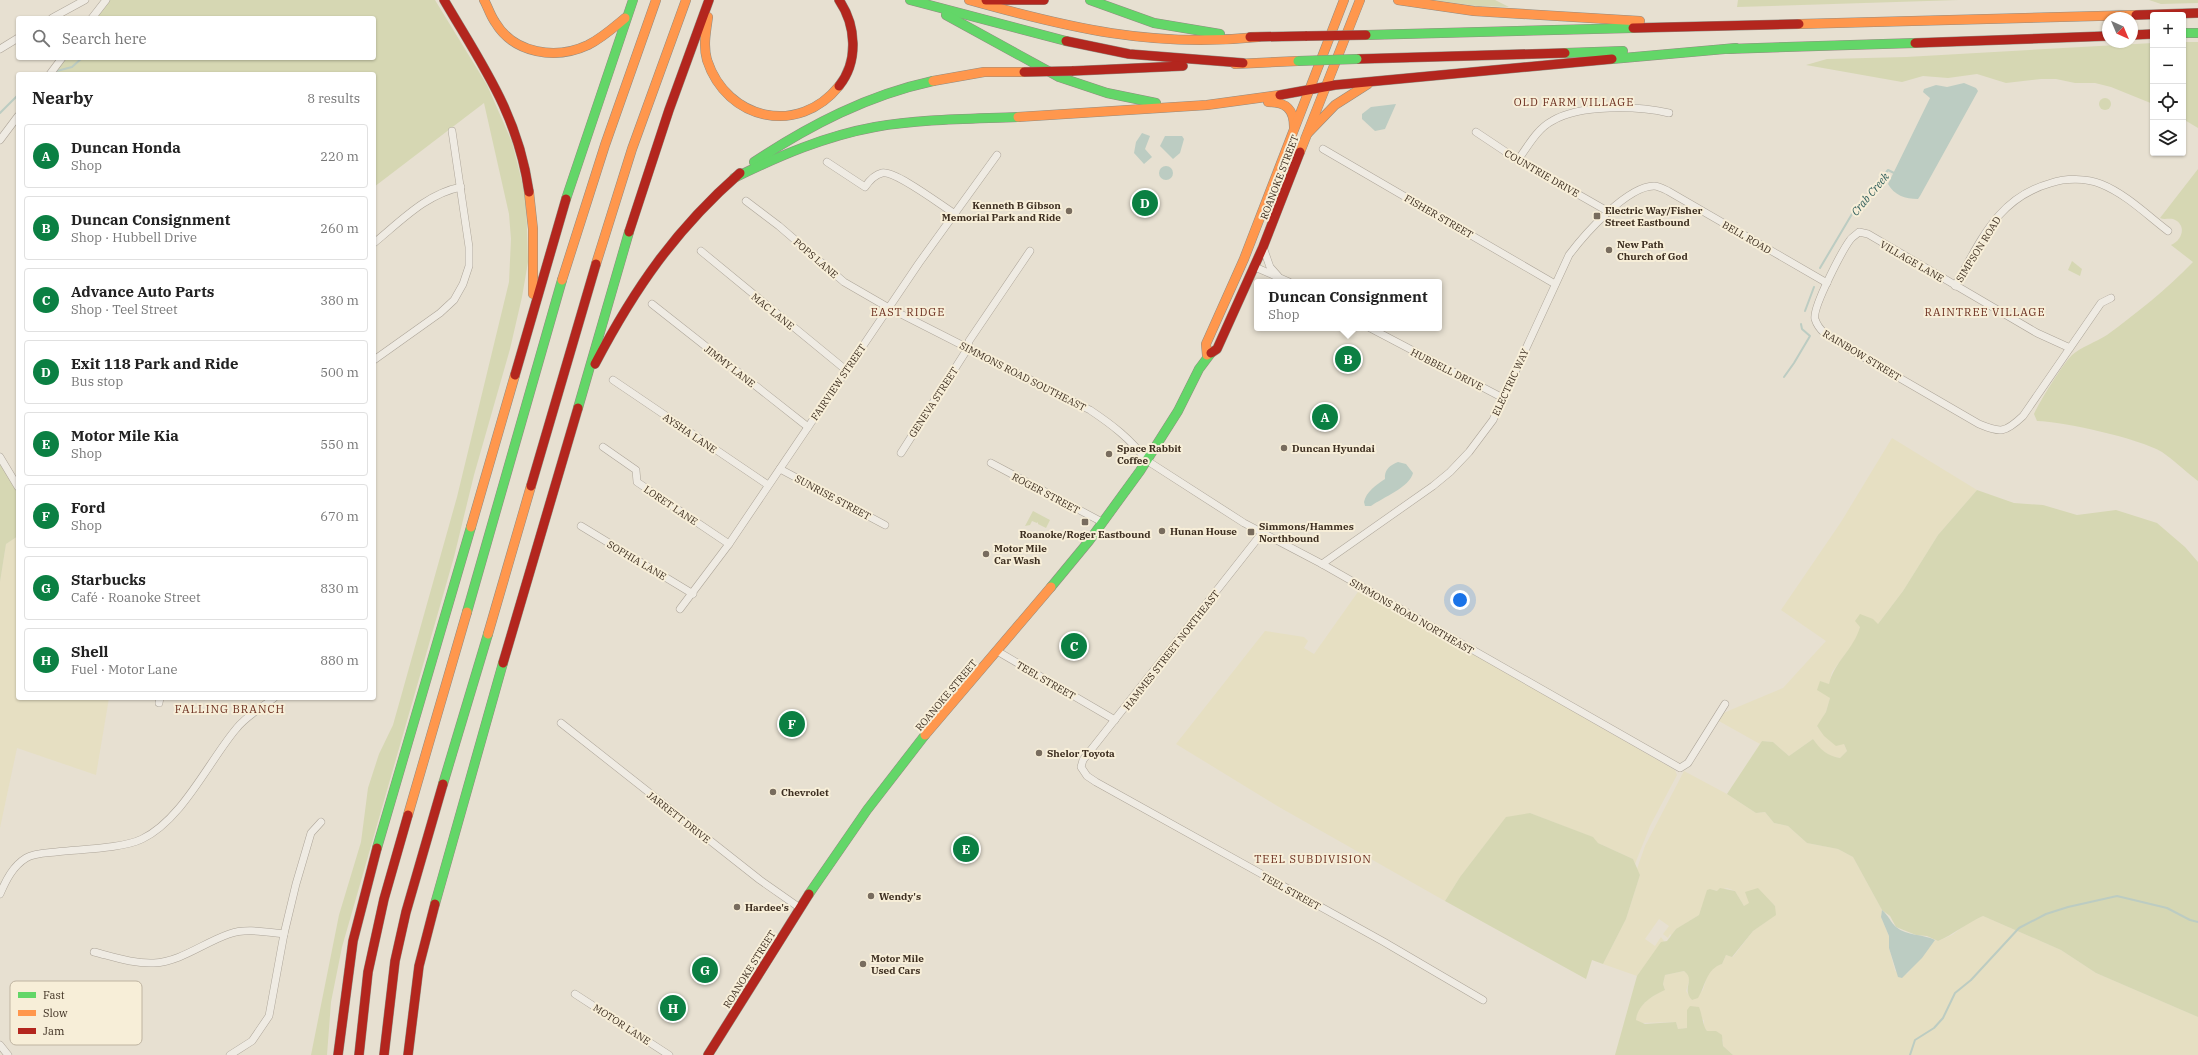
<!DOCTYPE html>
<meta charset="utf-8">
<style>
:root{--surface:#fff;--page:#f2f2f2;--text:#222;--muted:#767676;--line:#e0e0e0;--accent:#0b8043}
body{margin:0;font-family:"IBM Plex Serif",serif;background:var(--page);color:var(--text)}
.controls{position:absolute;right:12px;top:12px;display:grid;overflow:hidden;border-radius:4px;box-shadow:0 1px 3px #0004}
.controls button{width:36px;height:36px;display:grid;place-items:center;padding:0;border:0;border-bottom:1px solid var(--line);background:var(--surface);color:var(--text);font:20px sans-serif}
.compass{position:absolute;left:2102px;top:12px;width:36px;height:36px;border-radius:50%;background:var(--surface);box-shadow:0 1px 3px #0004;rotate:136deg}
.you{position:absolute;left:1460px;top:600px;width:14px;height:14px;margin:-10px;border:3px solid #fff;border-radius:50%;background:#1a73e8;box-shadow:0 0 0 6px #1a73e833}
.badge{display:grid;place-items:center;width:26px;height:26px;border-radius:50%;background:var(--accent);color:#fff;font-size:13px;font-weight:700}
.pin{position:absolute;translate:-50% -50%;border:2px solid #fff;box-shadow:0 1px 4px #0006}
.popup{position:absolute;left:1254px;top:279px;width:188px;height:52px;box-sizing:border-box;display:grid;place-content:center;border-radius:4px;background:var(--surface);filter:drop-shadow(0 1px 3px #0005);font-size:13px;white-space:nowrap;color:var(--muted)}
.popup b{font-size:15px;color:var(--text)}
.popup::after{content:'';position:absolute;left:50%;top:100%;margin-left:-8px;border:8px solid transparent;border-top-color:var(--surface)}
.list{margin:0;padding:0;list-style:none}
h2{display:flex;justify-content:space-between;align-items:center;height:52px;margin:0;padding:0 16px;font-size:17px}
h2 small{font-size:13px;font-weight:400;color:var(--muted)}
.list li{display:grid;grid-template-columns:26px 1fr auto;gap:12px;align-items:center;box-sizing:border-box;height:64px;margin:0 8px 8px;padding:0 8px;border:1px solid var(--line);border-radius:4px}
.list b{display:block;font-size:15px;white-space:nowrap}
.list p{margin:0;font-size:13px;white-space:nowrap;color:var(--muted)}
.list em{font-size:13px;font-style:normal;color:var(--muted)}
.icon{flex:none;width:22px;height:22px;fill:none;stroke:currentColor;stroke-width:2;stroke-linecap:round;stroke-linejoin:round}
.map{position:relative;flex:none;width:2198px;height:1055px;overflow:hidden}
.search{position:absolute;background:var(--surface);box-shadow:0 1px 3px #0004;left:16px;top:16px;width:360px;height:44px;display:flex;align-items:center;gap:10px;box-sizing:border-box;padding:0 14px;border-radius:4px;color:var(--muted);font-size:15px}
.panel{position:absolute;background:var(--surface);box-shadow:0 1px 3px #0004;left:16px;top:72px;width:360px;height:628px;border-radius:4px}
.map>svg:first-child{display:block}
.farmland{fill:#e6dfc2}
.green{fill:#d6d7b3}
.water{fill:#bcccc2}
.lines{fill:none;stroke-linecap:round;stroke-linejoin:round}
.stream{stroke:#bcccc2;stroke-width:2}
.street-casing{stroke:#ada599;stroke-width:8}
.fast-casing{stroke:#928b80;stroke-width:10}
.slow-casing{stroke:#928b80;stroke-width:10}
.jam-casing{stroke:#928b80;stroke-width:10}
.street{stroke:#efebe3;stroke-width:7}
.fast{stroke:#63d668;stroke-width:9}
.slow{stroke:#ff974d;stroke-width:9}
.jam{stroke:#b3261e;stroke-width:9}
.fast-bridge-casing{stroke:#928b80;stroke-width:10;stroke-linecap:butt}
.jam-bridge-casing{stroke:#928b80;stroke-width:10;stroke-linecap:butt}
.fast-bridge{stroke:#63d668;stroke-width:9}
.jam-bridge{stroke:#b3261e;stroke-width:9}
.poi-dot{fill:#786c5e;stroke:#f7eed8;stroke-width:1.5}
.labels{text-anchor:middle;stroke-width:4;stroke-linejoin:round;paint-order:stroke}
.street-label{font-size:10px;fill:#3d2e20;stroke:#f7eed8}
.poi-label{font-size:10px;font-weight:bold;fill:#3d2e20;stroke:#f7eed8;text-anchor:start}
.neighbourhood-label{font-size:11px;letter-spacing:1px;fill:#6b2e1e;stroke:#f7eed8}
.water-label{font-size:11px;font-style:italic;fill:#2f5d5a;stroke:#f7eed8}
.key{fill:#f7eed8;stroke:#bfb4a1;stroke-width:1}
.key-label{font-size:11px;fill:#3d2e20}
</style>
<div class="map">
<svg width="2198" height="1055" viewBox="0 0 2198 1055">
<rect width="100%" height="100%" fill="#e7e0d1"/>
<g class="farmland">
<path d="M1892,438L1977,490L1938,535L1903,591L1878,624L1860,627L1858,637L1832,672L1829,684L1820,682L1830,698L1826,712L1817,727L1844,744L1847,751L1840,758L1831,756L1820,749L1813,739L1789,756L1773,742L1762,741L1760,744L1717,720L1721,714L1783,688L1826,641L1781,610L1841,522Z"/>
<path d="M18,536V698H109L96,775L17,748L0,828V582L6,544Z"/>
<path d="M1360,589L1675,770L1677,775L1650,826L1635,864L1633,859L1598,843L1592,837L1530,813L1501,824L1460,877L1445,901L1279,807L1176,744L1265,631L1304,637L1308,641L1304,648L1314,654Z"/>
<path d="M1684,771L1727,794L1756,813L1765,812L1774,823L1788,826L1807,843L1838,849L1853,857L1882,910L1881,917L1889,936V948L1895,971L1907,974L1935,940L1938,941L1952,935L1968,923L1983,916L2061,950L2096,973L2198,1017V1055H1733L1723,1046V1040L1716,1031H1707L1704,1028V1020L1687,1015V1028L1678,1029L1676,1022L1639,1023L1636,1020L1637,1011L1647,1000L1665,989L1663,984L1665,975L1684,971L1688,974L1690,978L1686,991L1692,1000L1703,990L1708,973L1715,966L1722,964L1726,955L1733,957L1753,931L1771,918L1775,906L1768,899L1744,906L1735,891L1727,888L1718,891L1710,889L1699,915L1675,930L1672,936L1670,934L1668,938L1663,934L1669,926L1659,919L1645,939L1655,946L1661,937L1664,941L1637,976L1603,964L1626,919L1640,875L1637,869L1645,846Z"/>
</g>
<g class="green">
<path d="M110,0H435L487,85L512,142L526,198L528,262L522,297L510,349L474,475L454,557L342,947L331,1002L327,1055H311L339,915L361,842L368,788L379,754L393,725L457,497L509,282L511,239L509,214L484,103L374,187V74H52L64,58H374V18H96Z"/>
<path d="M1433,0H1495L1509,7L1476,6Z"/>
<path d="M1738,0H1959L1737,7Z"/>
<path d="M2149,0H2198V3L2161,4Z"/>
<path d="M2183,42H2198V128L2183,119Z"/>
<path d="M2153,43V104L2111,87L2095,83H2075L2056,79H2041L2006,83L1977,74L1948,78L1923,76L1902,82L1806,65L1827,59L1906,57Z"/>
<circle cx="2105" cy="104" r="6"/>
<path d="M2198,169V481C2186,472 2175,461 2162,452C2138,438 2065,422 2037,421L2034,414C2040,401 2062,365 2072,355C2081,347 2096,342 2107,335C2137,313 2167,289 2193,262L2171,245C2183,240 2187,224 2173,219C2168,218 2164,220 2160,218Z"/>
<path d="M2072,261L2082,269L2080,276L2068,270Z"/>
<path d="M0,463L18,493V536L6,544L0,582Z"/>
<path d="M1977,490L2014,503L2043,505L2077,515L2116,510L2157,523L2185,547L2198,562V1017L2096,973L2061,950L1983,916C1967,923 1954,934 1938,941L1927,936L1916,935L1896,927L1890,916L1882,910L1853,857L1838,849L1807,843L1788,826L1774,823L1765,812L1756,813L1727,794L1762,741L1773,742L1789,756L1813,739C1820,749 1827,756 1840,758L1847,751L1844,744L1836,746L1824,736L1817,726L1826,712L1830,698L1817,690L1820,681L1829,684C1834,662 1854,649 1860,627L1855,621L1860,614L1873,619L1878,624L1903,591L1938,535Z"/>
<path d="M1033,511L1050,520L1046,528L1038,524V522L1037,523L1032,521L1030,525L1025,526Z"/>
<path d="M1530,813L1593,837L1598,843L1633,859L1640,875L1626,919L1603,964L1592,960L1586,979L1445,901L1460,877L1506,817Z"/>
<path d="M1720,888L1735,891L1744,906L1749,903L1745,892L1758,888L1775,906L1776,915L1753,931L1732,957L1726,955L1722,964C1706,969 1706,985 1698,998L1692,1000C1681,988 1696,980 1684,971L1665,975L1663,984L1665,990C1652,996 1638,1004 1636,1020L1645,1024L1676,1022L1678,1029L1687,1028V1010L1690,1006L1699,1007C1702,1014 1703,1027 1707,1031H1716L1722,1035L1723,1046L1733,1055H1615L1637,976L1661,942L1667,941L1676,929L1699,915L1707,890L1710,889L1717,891Z"/>
</g>
<g class="water">
<path d="M1964,83L1976,88L1978,91L1920,196L1918,199C1905,199 1894,195 1888,184L1930,98L1923,92L1924,89L1936,85L1947,87Z"/>
<path d="M1396,104L1385,129L1375,131L1362,119V114L1371,107Z"/>
<path d="M1142,133L1150,136L1145,149L1152,157L1144,164L1134,153L1136,142Z"/>
<path d="M1165,136H1182L1184,139L1180,153L1173,159L1160,146Z"/>
<circle cx="1166" cy="173" r="7"/>
<path d="M1398,462L1406,464L1413,473C1410,487 1382,498 1371,506H1365L1364,502C1366,492 1376,485 1385,479C1384,470 1390,465 1398,462Z"/>
<path d="M1882,910C1889,916 1891,923 1896,927C1907,936 1923,934 1935,940L1922,958L1902,978L1898,977L1889,948V936L1881,917Z"/>
</g>
<g class="lines">
<g class="stream">
<path d="M53,72L72,67L82,58"/>
<path d="M43,74L49,73"/>
<path d="M0,113L18,95"/>
<path d="M1820,268L1852,214L1888,170L1896,174"/>
<path d="M1805,311L1814,287"/>
<path d="M1784,377L1794,363L1810,336L1802,329L1801,324"/>
<path d="M1910,1055L1915,1040L1934,1028L1943,1018L1955,993L1971,980L2019,928L2046,914L2068,907L2117,896L2167,908L2190,920L2198,922"/>
</g>
<g class="street-casing">
<g id="street">
<path d="M52,18L85,0"/>
<path d="M92,18L106,0"/>
<path d="M0,49L18,38"/>
<path d="M50,74L62,58"/>
<path d="M1476,132L1518,160L1609,212"/>
<path d="M0,140L18,116"/>
<path d="M1323,149L1555,284"/>
<path d="M1518,160C1528,146 1537,129 1552,121C1580,104 1638,106 1669,113"/>
<path d="M827,162L865,187C869,181 874,175 882,173C895,170 942,206 955,214"/>
<path d="M746,201L779,226L844,282L889,308L1090,410C1111,424 1131,439 1146,460L1244,523L1322,564L1680,768L1688,763L1725,704"/>
<path d="M374,243C401,221 426,194 461,187"/>
<path d="M1263,247L1270,267L1278,276"/>
<path d="M701,251L846,370"/>
<path d="M1255,267L1289,282"/>
<path d="M1955,286C1981,241 1997,198 2051,183C2066,178 2086,178 2101,184C2126,194 2147,215 2168,231"/>
<path d="M652,304L808,427"/>
<path d="M1370,328L1503,398"/>
<path d="M2070,348L2037,333L1868,234L1859,232C1856,235 1852,237 1850,240C1842,251 1812,308 1815,319C1819,332 1831,338 1841,344L1979,424C2001,433 2005,433 2023,416L2101,303L2111,298"/>
<path d="M374,360L440,313L454,300L463,284L469,266V247L452,131"/>
<path d="M613,380L768,485"/>
<path d="M603,447L636,470L637,482L729,544"/>
<path d="M901,453L968,348L969,341L1030,251"/>
<path d="M0,457L18,487"/>
<path d="M991,463L1102,522"/>
<path d="M780,469L885,525"/>
<path d="M581,526L693,594"/>
<path d="M1262,533L1083,760L1081,767L1087,776L1096,782L1384,942L1483,1000"/>
<path d="M1322,564L1433,486L1450,472L1469,452L1493,420L1569,255C1584,235 1627,186 1654,186C1658,186 1664,189 1668,191L1827,283"/>
<path d="M680,609L729,544L919,263L997,155"/>
<path d="M997,651L1115,720"/>
<path d="M159,703L160,698"/>
<path d="M561,723L760,880L800,908"/>
<path d="M0,894C6,880 13,866 26,858C34,853 47,853 56,852C80,849 121,849 142,839C182,820 209,761 236,729C246,716 261,708 274,698"/>
<path d="M94,952C114,957 134,964 154,963C182,961 203,943 229,934C245,928 266,932 284,934"/>
<path d="M575,994L669,1055"/>
<path d="M0,1045L8,1055"/>
<path d="M230,1055L252,1041L269,1016L284,934L296,884L311,833L321,822"/>
</g>
</g>
<g class="fast-casing">
<g id="fast">
<path d="M910,0L1066,41"/>
<path d="M1090,0L1154,23L1220,34"/>
<path d="M946,15L1059,77L1107,93L1156,103"/>
<path d="M2183,33H2198"/>
<path d="M1366,35L1633,28"/>
<path d="M1727,49L1915,43"/>
<path d="M1565,53L1623,51"/>
<path d="M1612,59L1736,48"/>
<path d="M754,162C810,125 868,95 933,81"/>
<path d="M734,178C779,156 825,136 875,127C921,119 970,119 1018,117"/>
<path d="M566,199L633,0"/>
<path d="M578,408L629,232"/>
<path d="M1051,587L1089,541L1140,471L1178,411L1199,369L1211,353"/>
<path d="M467,612L562,280"/>
<path d="M443,784L488,634"/>
<path d="M377,848L471,527"/>
<path d="M809,894L867,810L925,735"/>
<path d="M435,904L503,663"/>
</g>
</g>
<g class="slow-casing">
<g id="slow">
<path d="M484,0C488,7 490,15 495,22C514,54 556,60 588,45C602,38 613,28 625,18"/>
<path d="M969,0C1069,28 1153,48 1258,37"/>
<path d="M1398,0L1474,11L1640,21"/>
<path d="M708,17C706,31 703,46 707,60C727,121 799,136 839,86"/>
<path d="M1799,24L2136,15"/>
<path d="M1235,64L1298,61"/>
<path d="M933,81L984,72H1024"/>
<path d="M1268,102C1286,102 1294,109 1294,127"/>
<path d="M1018,117L1207,105L1280,95"/>
<path d="M1308,133L1335,105L1368,84"/>
<path d="M1300,152L1360,0"/>
<path d="M529,192L533,229V294"/>
<path d="M596,264L632,149L686,0"/>
<path d="M562,280L605,145L656,0"/>
<path d="M1207,355L1206,344L1244,259L1344,0"/>
<path d="M471,527L515,375"/>
<path d="M488,634L531,486"/>
<path d="M925,735L1051,587"/>
<path d="M408,815L467,612"/>
</g>
</g>
<g class="jam-casing">
<g id="jam">
<path d="M444,0C482,65 518,114 529,192"/>
<path d="M839,0C856,25 859,61 839,86"/>
<path d="M986,0H1044"/>
<path d="M2136,15L2198,13"/>
<path d="M1633,28L1799,24"/>
<path d="M2132,35L2153,34"/>
<path d="M1250,37L1307,36"/>
<path d="M1066,41L1129,54L1243,63"/>
<path d="M1915,43L2108,36"/>
<path d="M1357,59L1565,53"/>
<path d="M1072,71L1183,66"/>
<path d="M1280,95L1335,85L1612,59"/>
<path d="M629,232L669,110L709,0"/>
<path d="M1211,353L1217,349L1263,247L1300,152"/>
<path d="M595,364C635,288 675,230 740,173"/>
<path d="M515,375L566,199"/>
<path d="M531,486L596,264"/>
<path d="M503,663L578,408"/>
<path d="M338,1055L353,941L377,848"/>
<path d="M359,1055L368,972L384,899L408,815"/>
<path d="M384,1055L395,961L406,912L443,784"/>
<path d="M408,1055L419,966L435,904"/>
<path d="M708,1055L809,894"/>
</g>
</g>
<use href="#street" class="street"/>
<use href="#fast" class="fast"/>
<use href="#slow" class="slow"/>
<use href="#jam" class="jam"/>
<g class="fast-bridge-casing">
<path id="fast-bridge" d="M1298,61L1357,59"/>
</g>
<g class="jam-bridge-casing">
<g id="jam-bridge">
<path d="M1307,36L1366,35"/>
<path d="M1024,72L1072,71"/>
</g>
</g>
<use href="#fast-bridge" class="fast-bridge"/>
<use href="#jam-bridge" class="jam-bridge"/>
</g>
<g class="poi-dot">
<circle cx="1069" cy="211" r="4"/>
<rect x="1593" y="212" width="8" height="8" rx="2"/>
<circle cx="1609" cy="250" r="4"/>
<circle cx="1284" cy="448" r="4"/>
<circle cx="1109" cy="454" r="4"/>
<rect x="1081" y="518" width="8" height="8" rx="2"/>
<circle cx="1162" cy="531" r="4"/>
<rect x="1247" y="528" width="8" height="8" rx="2"/>
<circle cx="986" cy="554" r="4"/>
<circle cx="1039" cy="753" r="4"/>
<circle cx="773" cy="792" r="4"/>
<circle cx="871" cy="896" r="4"/>
<circle cx="737" cy="907" r="4"/>
<circle cx="863" cy="964" r="4"/>
</g>
<g class="labels">
<g class="street-label">
<text transform="translate(1542 173) rotate(30)" y="4">COUNTRIE DRIVE</text>
<text transform="translate(1279 177) rotate(-69)" y="4">ROANOKE STREET</text>
<text transform="translate(1439 216) rotate(30)" y="4">FISHER STREET</text>
<text transform="translate(1747 237) rotate(30)" y="4">BELL ROAD</text>
<text transform="translate(1978 249) rotate(-58)" y="4">SIMPSON ROAD</text>
<text transform="translate(816 258) rotate(41)" y="4">POPS LANE</text>
<text transform="translate(1912 261) rotate(30)" y="4">VILLAGE LANE</text>
<text transform="translate(773 311) rotate(39)" y="4">MAC LANE</text>
<text transform="translate(1862 355) rotate(31)" y="4">RAINBOW STREET</text>
<text transform="translate(730 366) rotate(38)" y="4">JIMMY LANE</text>
<text transform="translate(1447 369) rotate(27)" y="4">HUBBELL DRIVE</text>
<text transform="translate(1023 376) rotate(27)" y="4">SIMMONS ROAD SOUTHEAST</text>
<text transform="translate(838 382) rotate(-56)" y="4">FAIRVIEW STREET</text>
<text transform="translate(1510 382) rotate(-65)" y="4">ELECTRIC WAY</text>
<text transform="translate(933 402) rotate(-57)" y="4">GENEVA STREET</text>
<text transform="translate(690 433) rotate(34)" y="4">AYSHA LANE</text>
<text transform="translate(1046 493) rotate(28)" y="4">ROGER STREET</text>
<text transform="translate(833 497) rotate(28)" y="4">SUNRISE STREET</text>
<text transform="translate(671 505) rotate(34)" y="4">LORET LANE</text>
<text transform="translate(637 560) rotate(31)" y="4">SOPHIA LANE</text>
<text transform="translate(1412 616) rotate(30)" y="4">SIMMONS ROAD NORTHEAST</text>
<text transform="translate(1171 650) rotate(-52)" y="4">HAMMES STREET NORTHEAST</text>
<text transform="translate(1046 680) rotate(30)" y="4">TEEL STREET</text>
<text transform="translate(946 695) rotate(-50)" y="4">ROANOKE STREET</text>
<text transform="translate(679 817) rotate(38)" y="4">JARRETT DRIVE</text>
<text transform="translate(1291 891) rotate(29)" y="4">TEEL STREET</text>
<text transform="translate(749 969) rotate(-58)" y="4">ROANOKE STREET</text>
<text transform="translate(622 1024) rotate(33)" y="4">MOTOR LANE</text>
</g>
<g class="poi-label">
<text x="1061" y="209" text-anchor="end">Kenneth B Gibson<tspan x="1061" dy="12">Memorial Park and Ride</tspan></text>
<text x="1605" y="214">Electric Way/Fisher<tspan x="1605" dy="12">Street Eastbound</tspan></text>
<text x="1617" y="248">New Path<tspan x="1617" dy="12">Church of God</tspan></text>
<text x="1117" y="452">Space Rabbit<tspan x="1117" dy="12">Coffee</tspan></text>
<text x="1292" y="452">Duncan Hyundai</text>
<text x="1259" y="530">Simmons/Hammes<tspan x="1259" dy="12">Northbound</tspan></text>
<text x="1170" y="535">Hunan House</text>
<text x="1085" y="538" text-anchor="middle">Roanoke/Roger Eastbound</text>
<text x="994" y="552">Motor Mile<tspan x="994" dy="12">Car Wash</tspan></text>
<text x="1047" y="757">Shelor Toyota</text>
<text x="781" y="796">Chevrolet</text>
<text x="879" y="900">Wendy's</text>
<text x="745" y="911">Hardee's</text>
<text x="871" y="962">Motor Mile<tspan x="871" dy="12">Used Cars</tspan></text>
</g>
<g class="neighbourhood-label">
<text x="1574" y="106">OLD FARM VILLAGE</text>
<text x="908" y="316">EAST RIDGE</text>
<text x="1985" y="316">RAINTREE VILLAGE</text>
<text x="230" y="713">FALLING BRANCH</text>
<text x="1313" y="863">TEEL SUBDIVISION</text>
</g>
<g class="water-label">
<text transform="translate(1870 194) rotate(-50)" y="4">Crab Creek</text>
</g>
</g>
<rect x="10" y="981" width="132" height="64" rx="6" class="key"/>
<rect x="18" y="992" width="18" height="6" fill="#63d668"/>
<rect x="18" y="1010" width="18" height="6" fill="#ff974d"/>
<rect x="18" y="1028" width="18" height="6" fill="#b3261e"/>
<g class="key-label">
<text x="43" y="999">Fast</text>
<text x="43" y="1017">Slow</text>
<text x="43" y="1035">Jam</text>
</g>
</svg>
<div class="controls">
<button>+</button>
<button>−</button>
<button><svg class="icon" aria-label="locate" viewBox="0 0 24 24"><circle cx="12" cy="12" r="6"/><path d="M12 2v4M12 18v4M2 12h4M18 12h4"/></svg></button>
<button><svg class="icon" aria-label="layers" viewBox="0 0 24 24"><path d="M12 4l9 5-9 5-9-5zM3 14l9 5 9-5"/></svg></button>
</div>
<svg class="compass" viewBox="-18 -18 36 36"><path d="M0-13l5 13h-10z" fill="#e53935"/><path d="M0 13l5-13h-10z" fill="#767676"/></svg>
<div class="you"></div>
<div class="pin badge" style="left:1325px;top:417px">A</div>
<div class="pin badge" style="left:1348px;top:359px">B</div>
<div class="popup"><b>Duncan Consignment</b>Shop</div>
<div class="pin badge" style="left:1074px;top:646px">C</div>
<div class="pin badge" style="left:1145px;top:203px">D</div>
<div class="pin badge" style="left:966px;top:849px">E</div>
<div class="pin badge" style="left:792px;top:724px">F</div>
<div class="pin badge" style="left:705px;top:970px">G</div>
<div class="pin badge" style="left:673px;top:1008px">H</div>
<div class="search"><svg class="icon" aria-label="search" viewBox="0 0 24 24"><circle cx="10" cy="10" r="6"/><path d="M15 15l6 6"/></svg>Search here</div>
<section class="panel">
<h2>Nearby<small>8 results</small></h2>
<ul class="list">
<li><span class="badge">A</span><div><b>Duncan Honda</b><p>Shop</p></div><em>220 m</em></li>
<li><span class="badge">B</span><div><b>Duncan Consignment</b><p>Shop · Hubbell Drive</p></div><em>260 m</em></li>
<li><span class="badge">C</span><div><b>Advance Auto Parts</b><p>Shop · Teel Street</p></div><em>380 m</em></li>
<li><span class="badge">D</span><div><b>Exit 118 Park and Ride</b><p>Bus stop</p></div><em>500 m</em></li>
<li><span class="badge">E</span><div><b>Motor Mile Kia</b><p>Shop</p></div><em>550 m</em></li>
<li><span class="badge">F</span><div><b>Ford</b><p>Shop</p></div><em>670 m</em></li>
<li><span class="badge">G</span><div><b>Starbucks</b><p>Café · Roanoke Street</p></div><em>830 m</em></li>
<li><span class="badge">H</span><div><b>Shell</b><p>Fuel · Motor Lane</p></div><em>880 m</em></li>
</ul>
</section>
</div>
